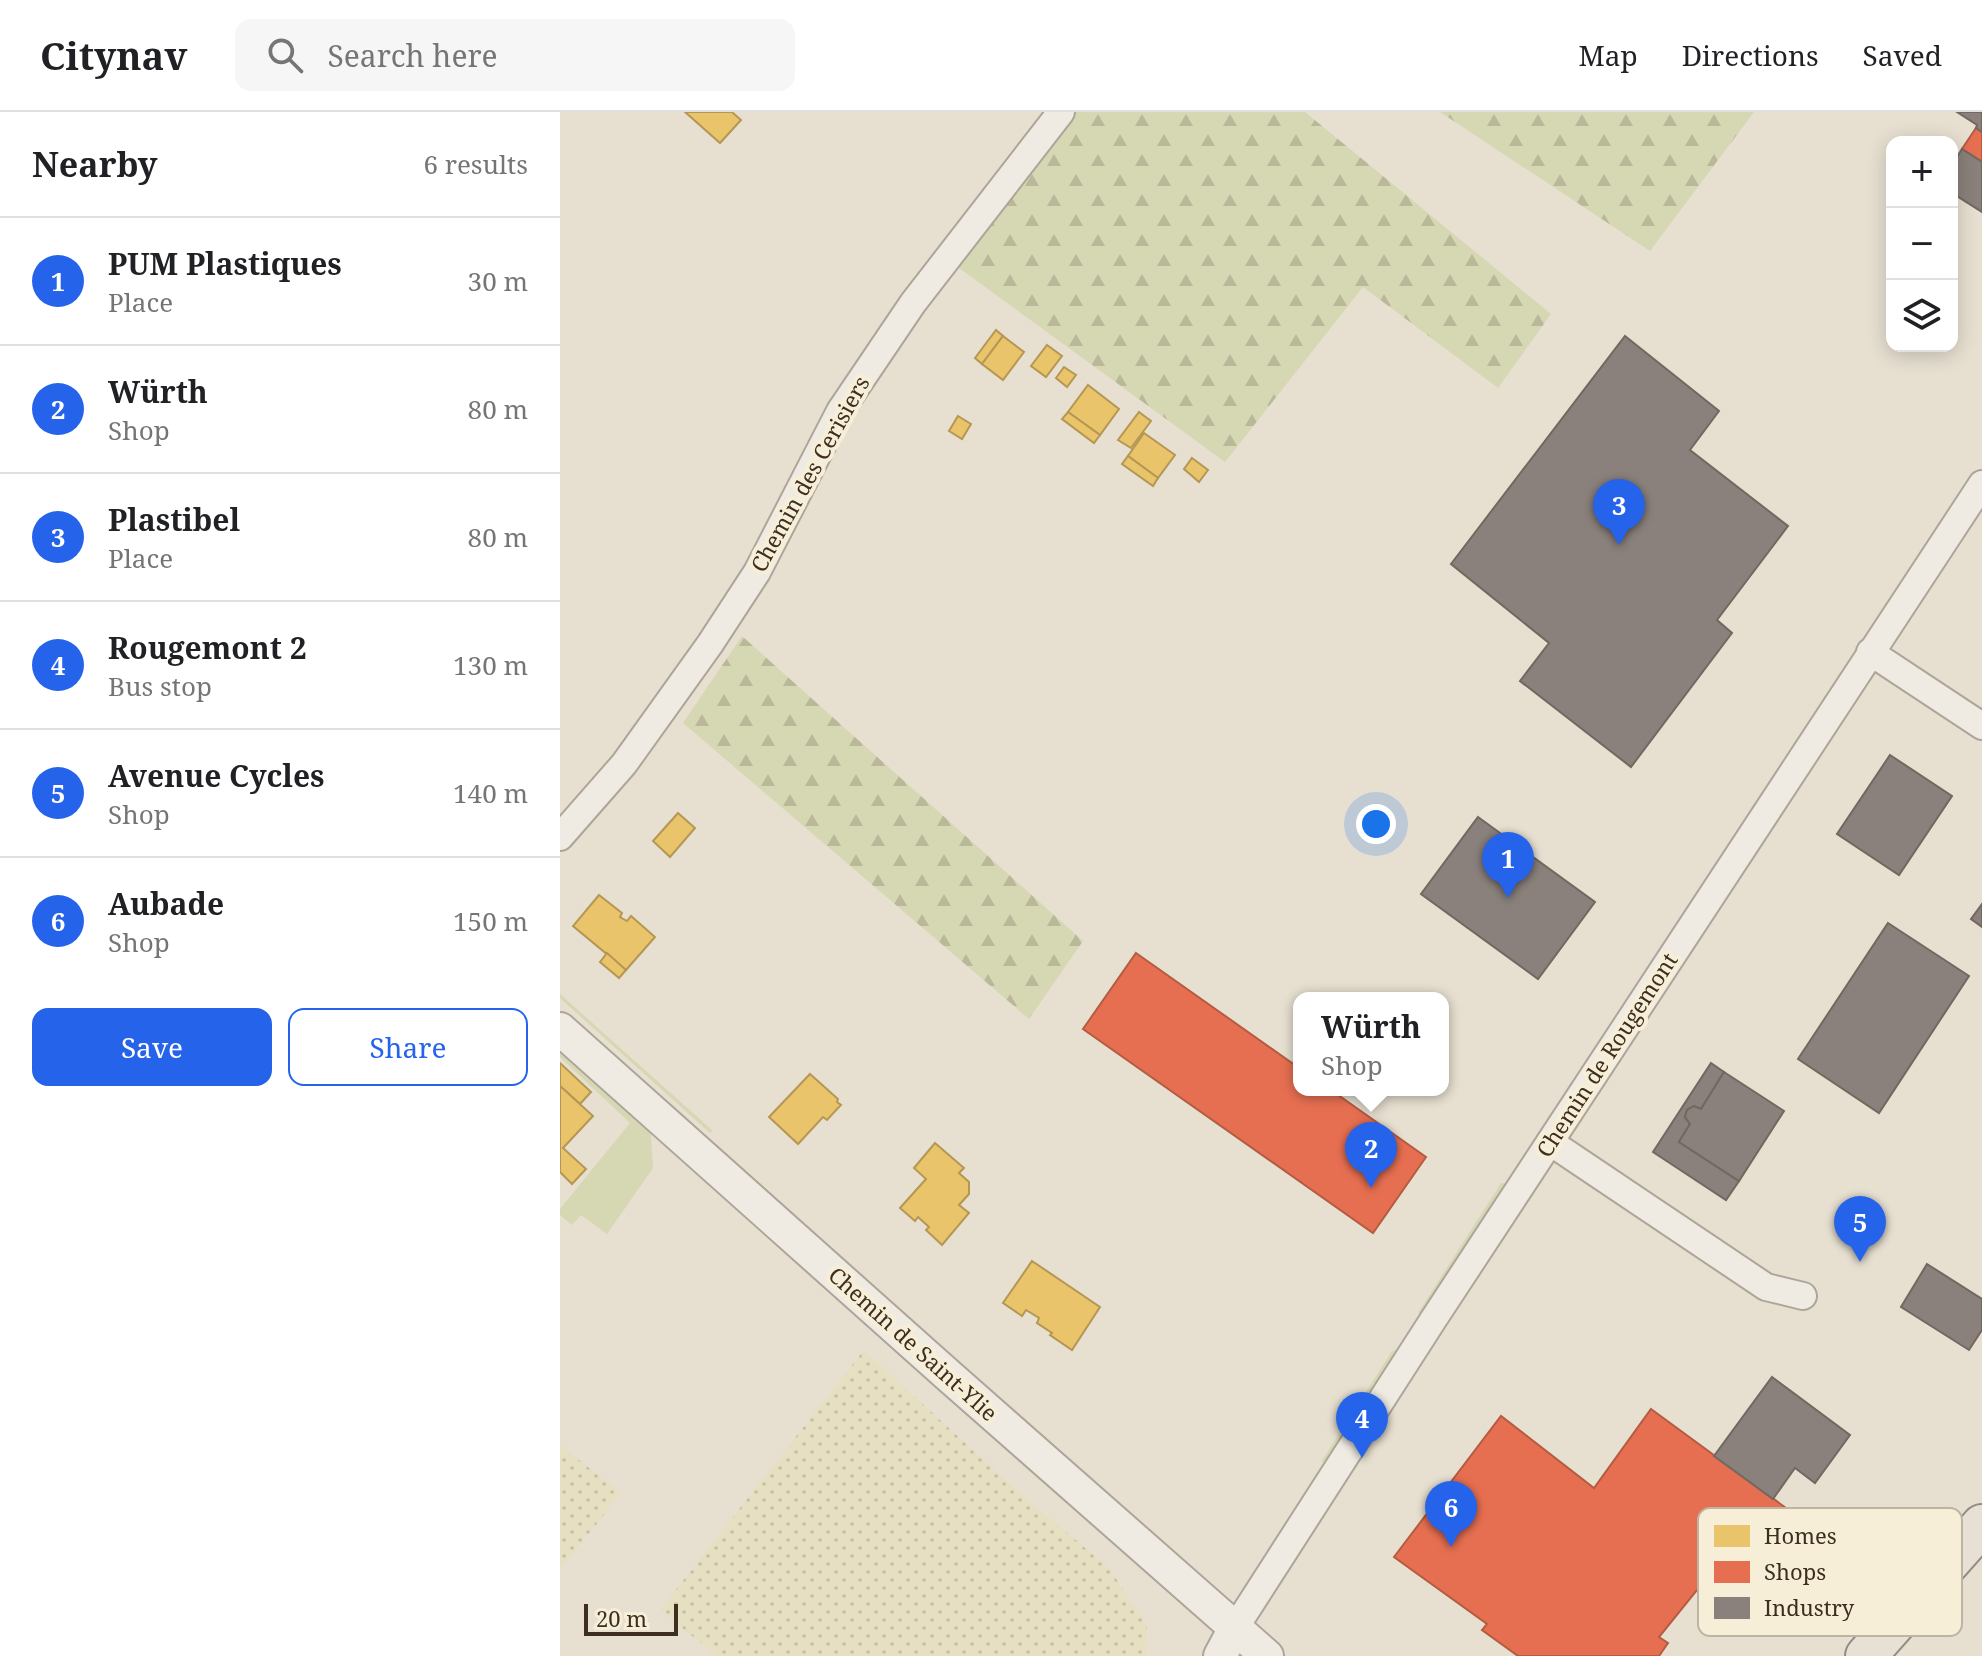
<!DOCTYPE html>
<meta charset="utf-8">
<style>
:root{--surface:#fff;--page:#f6f6f6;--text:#202124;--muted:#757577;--line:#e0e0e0;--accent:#2563eb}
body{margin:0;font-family:"Noto Serif",serif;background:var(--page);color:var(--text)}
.controls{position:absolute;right:24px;top:24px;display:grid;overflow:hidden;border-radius:16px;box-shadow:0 4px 20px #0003}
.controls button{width:72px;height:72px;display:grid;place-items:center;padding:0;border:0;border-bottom:2px solid var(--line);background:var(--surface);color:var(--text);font:40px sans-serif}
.scale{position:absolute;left:24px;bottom:20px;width:94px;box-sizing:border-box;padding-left:8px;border:4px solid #3d2e20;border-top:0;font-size:22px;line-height:28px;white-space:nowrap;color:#3d2e20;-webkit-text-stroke:6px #f7eed8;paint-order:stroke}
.you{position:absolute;left:816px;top:712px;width:28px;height:28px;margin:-20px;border:6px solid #fff;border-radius:50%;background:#1a73e8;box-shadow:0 0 0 12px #1a73e833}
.badge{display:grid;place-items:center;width:52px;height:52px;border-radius:50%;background:var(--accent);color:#fff;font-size:26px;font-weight:700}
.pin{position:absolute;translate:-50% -66px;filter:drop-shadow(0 2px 4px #0008)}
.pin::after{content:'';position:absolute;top:42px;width:28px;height:24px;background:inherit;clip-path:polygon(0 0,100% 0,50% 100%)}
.popup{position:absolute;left:733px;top:880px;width:156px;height:104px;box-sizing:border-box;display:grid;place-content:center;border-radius:16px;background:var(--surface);filter:drop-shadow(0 2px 6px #0005);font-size:26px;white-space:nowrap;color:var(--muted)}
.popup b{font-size:30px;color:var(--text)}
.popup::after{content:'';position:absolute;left:50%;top:100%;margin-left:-16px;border:16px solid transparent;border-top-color:var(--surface)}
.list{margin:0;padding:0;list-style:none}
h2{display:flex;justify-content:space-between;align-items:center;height:104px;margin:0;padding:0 32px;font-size:34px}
h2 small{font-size:26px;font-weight:400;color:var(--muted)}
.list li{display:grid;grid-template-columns:52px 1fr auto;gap:24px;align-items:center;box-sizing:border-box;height:128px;padding:0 32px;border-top:2px solid var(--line)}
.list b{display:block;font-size:30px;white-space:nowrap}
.list p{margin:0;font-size:26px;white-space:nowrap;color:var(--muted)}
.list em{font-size:26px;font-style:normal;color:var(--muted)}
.actions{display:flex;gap:16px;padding:24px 32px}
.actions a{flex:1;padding:18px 0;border:2px solid var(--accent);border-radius:16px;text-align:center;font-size:28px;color:var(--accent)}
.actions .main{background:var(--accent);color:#fff}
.icon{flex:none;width:44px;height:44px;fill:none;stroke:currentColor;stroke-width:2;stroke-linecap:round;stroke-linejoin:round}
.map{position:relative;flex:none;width:1422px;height:1544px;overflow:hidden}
header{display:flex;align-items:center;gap:48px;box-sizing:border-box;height:112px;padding:0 40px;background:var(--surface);border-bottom:2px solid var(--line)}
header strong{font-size:38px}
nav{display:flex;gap:44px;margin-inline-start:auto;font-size:28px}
.search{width:560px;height:72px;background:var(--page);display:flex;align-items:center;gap:20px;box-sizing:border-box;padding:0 28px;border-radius:16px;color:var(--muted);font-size:30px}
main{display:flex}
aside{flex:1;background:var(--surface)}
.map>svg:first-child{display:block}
.farmland{fill:url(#farmland-dots)}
.grass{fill:#d6d7b3}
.forest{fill:url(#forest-firs)}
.homes{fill:#e9c46a;stroke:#b59754;stroke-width:2}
.shops{fill:#e76f51;stroke:#b45c42;stroke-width:2}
.industry{fill:#8a817c;stroke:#736860;stroke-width:2}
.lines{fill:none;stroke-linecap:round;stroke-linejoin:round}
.minor-casing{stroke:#ada599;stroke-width:30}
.tertiary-casing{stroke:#ada599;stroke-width:36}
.primary-casing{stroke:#928b80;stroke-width:44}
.minor{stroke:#efebe3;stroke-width:26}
.tertiary{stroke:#efebe3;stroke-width:32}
.primary{stroke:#e6e1d4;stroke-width:40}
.labels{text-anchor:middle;stroke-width:8;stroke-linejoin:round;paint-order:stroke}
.street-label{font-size:22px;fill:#3d2e20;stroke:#f7eed8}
.key{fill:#f7eed8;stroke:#bfb4a1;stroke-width:2}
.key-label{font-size:22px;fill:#3d2e20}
</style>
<header>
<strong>Citynav</strong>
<div class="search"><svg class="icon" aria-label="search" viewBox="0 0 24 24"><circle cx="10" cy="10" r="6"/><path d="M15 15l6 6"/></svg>Search here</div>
<nav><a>Map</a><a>Directions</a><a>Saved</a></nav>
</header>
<main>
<aside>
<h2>Nearby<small>6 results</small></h2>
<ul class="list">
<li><span class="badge">1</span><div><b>PUM Plastiques</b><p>Place</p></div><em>30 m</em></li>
<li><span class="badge">2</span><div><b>Würth</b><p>Shop</p></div><em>80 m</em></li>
<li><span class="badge">3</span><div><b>Plastibel</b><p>Place</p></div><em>80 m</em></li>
<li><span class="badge">4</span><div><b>Rougemont 2</b><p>Bus stop</p></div><em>130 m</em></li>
<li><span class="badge">5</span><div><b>Avenue Cycles</b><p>Shop</p></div><em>140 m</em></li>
<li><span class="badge">6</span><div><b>Aubade</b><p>Shop</p></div><em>150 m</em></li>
</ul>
<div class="actions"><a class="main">Save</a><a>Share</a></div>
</aside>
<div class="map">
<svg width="1422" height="1544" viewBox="0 0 1422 1544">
<defs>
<pattern id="farmland-dots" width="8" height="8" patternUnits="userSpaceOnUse" patternTransform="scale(2)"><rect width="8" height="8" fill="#e6dfc2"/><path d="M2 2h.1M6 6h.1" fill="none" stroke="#c6c0a6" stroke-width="1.8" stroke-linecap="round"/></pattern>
<pattern id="forest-firs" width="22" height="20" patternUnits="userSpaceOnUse" patternTransform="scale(2)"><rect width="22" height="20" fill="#d6d7b3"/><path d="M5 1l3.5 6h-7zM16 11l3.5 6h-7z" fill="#b9b99a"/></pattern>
</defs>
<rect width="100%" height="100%" fill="#e7e0d1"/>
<g class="farmland">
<path d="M304,1238L454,1376L550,1457L587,1514L586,1544H157L100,1498Z"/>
<path d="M0,1333L61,1381L0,1458Z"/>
</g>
<g class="grass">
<path d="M0,882L153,1019L150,1021L0,886Z"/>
<path d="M0,928L87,1016L91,1023L93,1056L47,1122L21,1103L12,1113L0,1103V1097L70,1011L0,945Z"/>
<path d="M941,1071H945L946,1075L861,1201H858Z"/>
<path d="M836,1238L837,1241L764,1350H761L832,1239Z"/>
</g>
<g class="forest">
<path d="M514,0H745L991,202L938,276L803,175L665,350L391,150Z"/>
<path d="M880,0H1194L1090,139Z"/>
<path d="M182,524L523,829L469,907L123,611Z"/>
</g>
<g class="homes">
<path d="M125,0H172L181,8L160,31Z"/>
<path d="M436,218L443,224L422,252L415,246Z"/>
<path d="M443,224L464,240L443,268L422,252Z"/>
<path d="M487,233L502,244L486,265L471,254Z"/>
<path d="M504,255L516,263L507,275L496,266Z"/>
<path d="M528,273L559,297L540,323L508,300Z"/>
<path d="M508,300L540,323L534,331L502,307Z"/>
<path d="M579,300L591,309L571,336L558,328Z"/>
<path d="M398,304L411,312L402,327L389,319Z"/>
<path d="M584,321L615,343L598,366L568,344Z"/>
<path d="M568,344L598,366L593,374L562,352Z"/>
<path d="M632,346L648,358L639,370L624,357Z"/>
<path d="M118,701L135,716L110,745L93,729Z"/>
<path d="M39,783L62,801L60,805L67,809L71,804L95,825L66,858L13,814Z"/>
<path d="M47,841L66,858L59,866L40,850Z"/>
<path d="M0,951L31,980L20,992L0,974Z"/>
<path d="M250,962L278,987L277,990L281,993L267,1008L263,1005L238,1032L209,1005Z"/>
<path d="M0,974L33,1004L3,1036L26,1057L12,1072L0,1060Z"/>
<path d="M375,1031L404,1056L399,1061L409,1070V1082L399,1093L409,1101L382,1133L366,1118L369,1115L358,1105L355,1109L340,1096L366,1067L354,1056Z"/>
<path d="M472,1149L540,1195L512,1238L490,1223L492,1221L477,1211L479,1206L466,1198L462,1204L443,1191Z"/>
</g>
<g class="shops">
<path d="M1416,16L1422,20V50L1402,37Z"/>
<path d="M576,841L739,956V978H771L866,1045L813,1121L523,917Z"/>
<path d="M1091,1297L1241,1407L1179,1492L1145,1468L1099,1525L1108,1531L1099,1544H958L922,1518L927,1512L834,1445L941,1304L1034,1376Z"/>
</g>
<g class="industry">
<path d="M1397,0H1422V20L1416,16L1417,13Z"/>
<path d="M1402,37L1422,50V100L1392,81V53Z"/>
<path d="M1065,224L1159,299L1130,338L1228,414L1157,508L1172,521L1071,655L960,569L989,531L891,452Z"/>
<path d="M1330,643L1392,684L1339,763L1277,722Z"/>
<path d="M918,705L1035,790L978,867L861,782Z"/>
<path d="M1422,792V815L1411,807Z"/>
<path d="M1328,811L1409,864L1319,1001L1238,947Z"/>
<path d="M1151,951L1164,960L1141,997L1134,994L1127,998L1125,1005L1130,1012L1119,1030L1179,1069L1166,1088L1093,1040Z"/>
<path d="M1164,960L1224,999L1179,1069L1119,1030L1130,1012L1125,1005L1127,998L1134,994L1141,997Z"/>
<path d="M1367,1152L1422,1187V1218L1409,1238L1341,1195Z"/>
<path d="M1212,1265L1290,1323L1255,1371L1235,1356L1213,1387L1154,1344Z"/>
</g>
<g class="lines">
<g class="minor-casing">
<g id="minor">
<path d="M1310,540L1422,614"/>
<path d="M0,725L64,652L150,532L197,460L280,299L353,191L501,0"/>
<path d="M990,1030L1206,1175L1243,1184"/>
<path d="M675,1516L873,1208L1422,372"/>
</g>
</g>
<g class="tertiary-casing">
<g id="tertiary">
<path d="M0,917L389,1264L707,1544"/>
<path d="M660,1544L675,1516"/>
</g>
</g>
<g class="primary-casing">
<path id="primary" d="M1306,1544L1422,1413"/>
</g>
<use href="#minor" class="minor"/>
<use href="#tertiary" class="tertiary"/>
<use href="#primary" class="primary"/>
</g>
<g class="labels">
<g class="street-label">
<text transform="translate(250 362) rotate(-61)" y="8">Chemin des Cerisiers</text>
<text transform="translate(1047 943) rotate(-57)" y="8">Chemin de Rougemont</text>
<text transform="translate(353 1232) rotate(42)" y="8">Chemin de Saint-Ylie</text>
</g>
</g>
<rect x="1138" y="1396" width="264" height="128" rx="12" class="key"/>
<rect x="1154" y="1413" width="36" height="22" fill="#e9c46a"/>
<rect x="1154" y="1449" width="36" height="22" fill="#e76f51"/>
<rect x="1154" y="1485" width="36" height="22" fill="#8a817c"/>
<g class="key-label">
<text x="1204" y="1432">Homes</text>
<text x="1204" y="1468">Shops</text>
<text x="1204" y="1504">Industry</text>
</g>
</svg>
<div class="controls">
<button>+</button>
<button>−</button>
<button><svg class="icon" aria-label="layers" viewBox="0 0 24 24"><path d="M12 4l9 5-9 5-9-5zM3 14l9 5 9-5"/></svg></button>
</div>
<div class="scale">20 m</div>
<div class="you"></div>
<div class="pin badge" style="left:948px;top:786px">1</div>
<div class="pin badge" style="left:811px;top:1076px">2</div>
<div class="popup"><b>Würth</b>Shop</div>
<div class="pin badge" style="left:1059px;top:433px">3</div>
<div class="pin badge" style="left:802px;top:1346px">4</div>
<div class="pin badge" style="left:1300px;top:1150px">5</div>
<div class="pin badge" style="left:891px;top:1435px">6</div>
</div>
</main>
